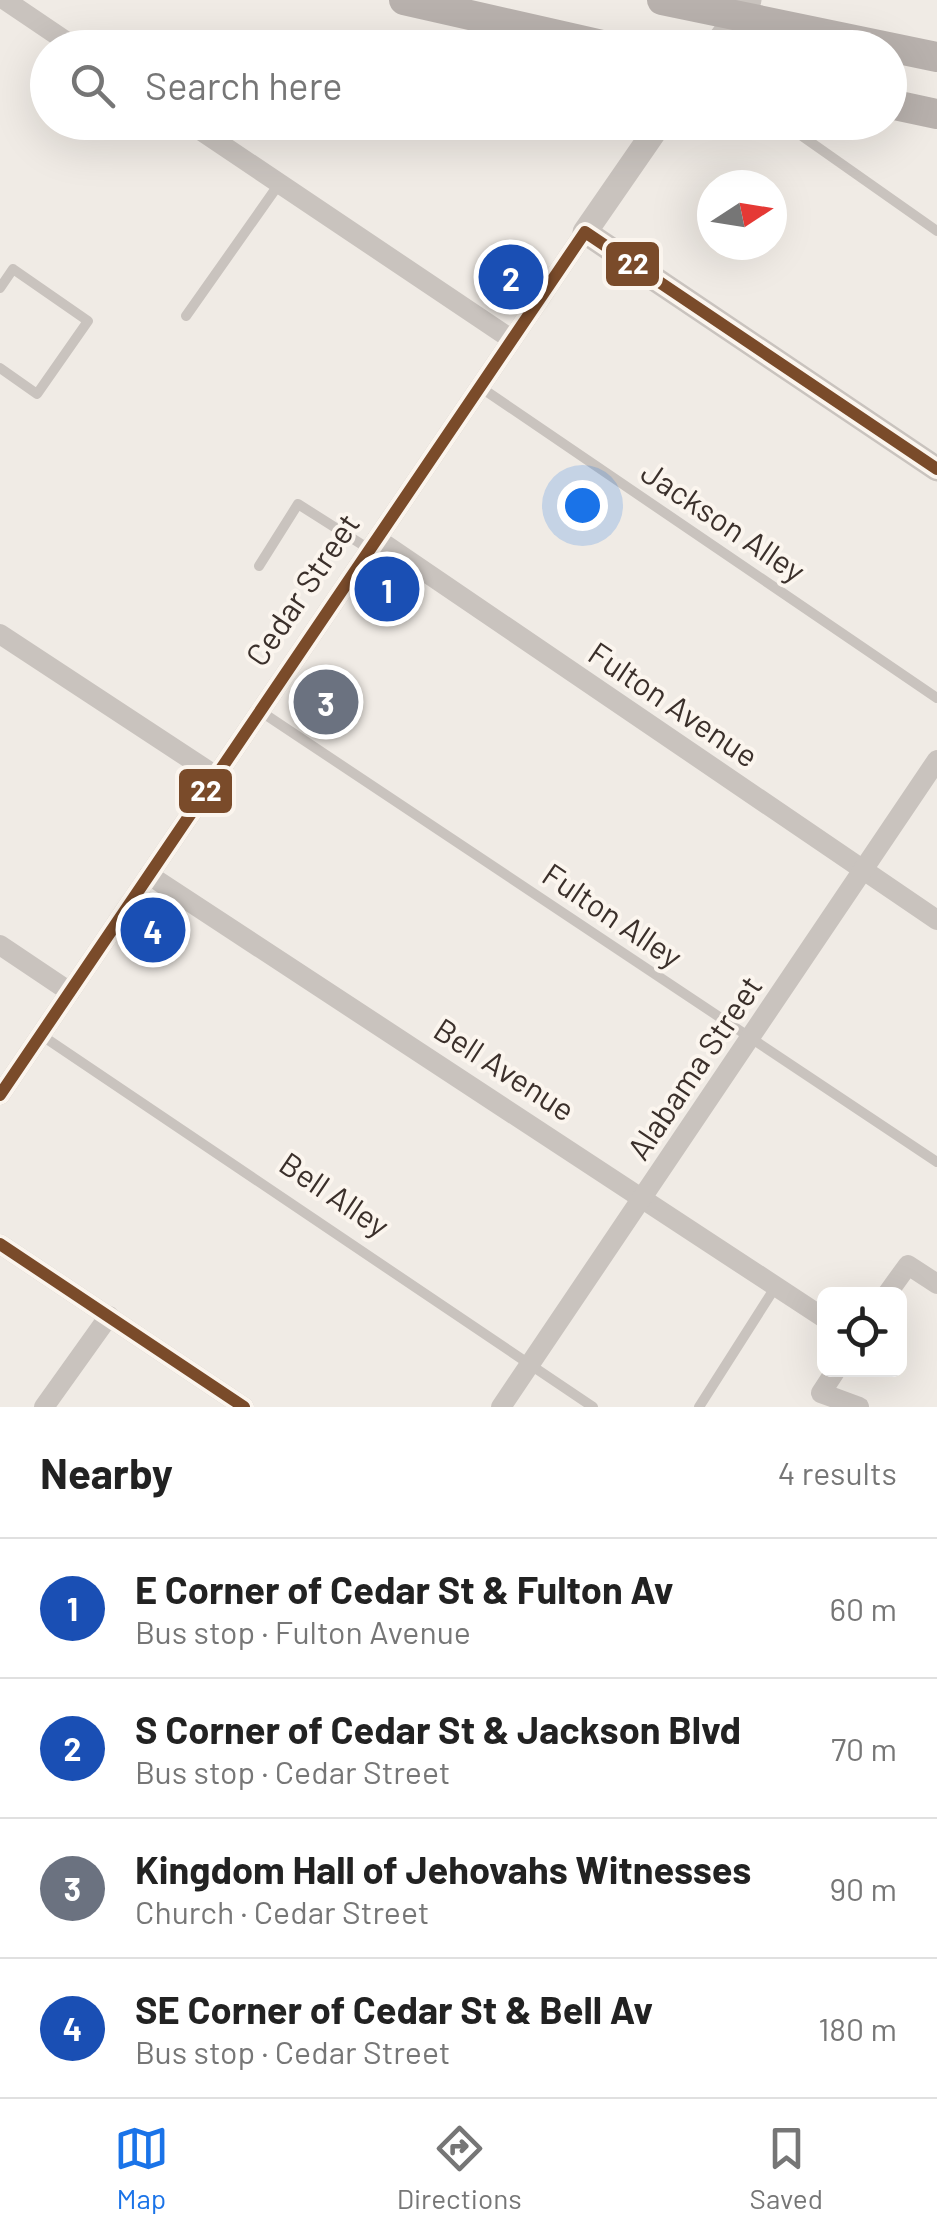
<!DOCTYPE html>
<meta charset="utf-8">
<style>
:root{--surface:#fff;--page:#f2f2f2;--text:#222;--muted:#767676;--line:#e0e0e0;--accent:#1a73e8}
body{margin:0;font-family:Barlow,sans-serif;background:var(--page);color:var(--text)}
.controls{position:absolute;right:30px;bottom:30px;display:grid;overflow:hidden;border-radius:15px;box-shadow:0 10px 40px #0002}
.controls button{width:90px;height:90px;display:grid;place-items:center;padding:0;border:0;border-bottom:2px solid var(--line);background:var(--surface);color:var(--text);font:50px sans-serif}
.compass{position:absolute;left:697px;top:170px;width:90px;height:90px;border-radius:50%;background:var(--surface);box-shadow:0 10px 40px #0002;rotate:78deg}
.you{position:absolute;left:582px;top:505px;width:35px;height:35px;margin:-25px;border:8px solid #fff;border-radius:50%;background:#1a73e8;box-shadow:0 0 0 15px #1a73e833}
.badge{display:grid;place-items:center;width:65px;height:65px;border-radius:50%;background:var(--accent);color:#fff;font-size:32px;font-weight:700}
.pin{position:absolute;translate:-50% -50%;border:5px solid #fff;box-shadow:0 2px 10px #0006}
.list{margin:0;padding:0;list-style:none}
h2{display:flex;justify-content:space-between;align-items:center;height:130px;margin:0;padding:0 40px;font-size:42px}
h2 small{font-size:32px;font-weight:400;color:var(--muted)}
.list li{display:grid;grid-template-columns:65px 1fr auto;gap:30px;align-items:center;box-sizing:border-box;height:140px;padding:0 40px;border-top:2px solid var(--line)}
.list b{display:block;font-size:38px;white-space:nowrap}
.list p{margin:0;font-size:32px;white-space:nowrap;color:var(--muted)}
.list em{font-size:32px;font-style:normal;color:var(--muted)}
.icon{flex:none;width:55px;height:55px;fill:none;stroke:currentColor;stroke-width:2;stroke-linecap:round;stroke-linejoin:round}
.map{position:relative;flex:none;width:937px;height:1407px;overflow:hidden}
.search{position:absolute;background:var(--surface);box-shadow:0 10px 40px #0002;left:30px;right:30px;top:30px;height:110px;display:flex;align-items:center;gap:25px;box-sizing:border-box;padding:0 35px;border-radius:55px;color:var(--muted);font-size:38px}
.sheet{height:690px;background:var(--surface)}
nav{display:flex;justify-content:space-around;align-items:center;box-sizing:border-box;height:140px;border-top:2px solid var(--line);background:var(--surface);font-size:28px;color:var(--muted)}
nav a{display:grid;justify-items:center;gap:5px}
nav .on{color:var(--accent)}
.map>svg:first-child{display:block}
.lines{fill:none;stroke-linecap:round;stroke-linejoin:round}
.service{stroke:#c9c3be;stroke-width:10}
.minor{stroke:#c9c3be;stroke-width:20}
.tertiary{stroke:#c9c3be;stroke-width:25}
.primary{stroke:#b8b1ad;stroke-width:30}
.bus-1-casing{stroke:#fbf5ee;stroke-width:20}
.bus-1{stroke:#7a4b2a;stroke-width:12}
.labels{text-anchor:middle;stroke-width:8;stroke-linejoin:round;paint-order:stroke}
.street-label{font-size:32px;fill:#3b302b;stroke:#fbf5ee}
.line-badge{stroke:#fbf5ee;stroke-width:4}
.badge-label{font-size:28px;text-anchor:middle;font-weight:bold;fill:#fff}
</style>
<div class="map">
<svg width="937" height="1407" viewBox="0 0 937 1407">
<rect width="100%" height="100%" fill="#f0ebe5"/>
<g class="lines">
<g class="service">
<path d="M782,122L937,231"/>
<path d="M0,288L13,269L88,321L37,394L0,368"/>
<path d="M186,316L279,184"/>
<path d="M480,387L937,698"/>
<path d="M259,566L298,504L369,549"/>
<path d="M260,711L937,1162"/>
<path d="M41,1035L593,1407"/>
<path d="M699,1407L776,1286"/>
</g>
<g class="minor">
<path d="M5,0L76,48"/>
<path d="M188,122L511,339"/>
<path d="M377,539L937,920"/>
<path d="M0,634L216,776"/>
<path d="M149,875L824,1318"/>
<path d="M0,945L70,992"/>
<path d="M0,1095L585,232"/>
<path d="M0,1244L244,1407"/>
<path d="M887,1294L908,1265L937,1284"/>
<path d="M836,1370L821,1393L859,1407"/>
<path d="M44,1407L109,1316"/>
<path d="M501,1407L937,760"/>
</g>
<g class="tertiary">
<path d="M714,48L749,0"/>
<path d="M661,122L585,232L937,469"/>
</g>
<g class="primary">
<path d="M404,0L615,48"/>
<path d="M662,0L937,57"/>
<path d="M890,104L937,114"/>
</g>
<g class="bus-1-casing">
<g id="bus-1">
<path d="M0,1095L585,232L937,469"/>
<path d="M0,1244L244,1407"/>
</g>
</g>
<use href="#bus-1" class="bus-1"/>
</g>
<g class="labels">
<g class="street-label">
<text transform="translate(723 522) rotate(34)" y="11">Jackson Alley</text>
<text transform="translate(303 590) rotate(-56)" y="11">Cedar Street</text>
<text transform="translate(673 705) rotate(34)" y="11">Fulton Avenue</text>
<text transform="translate(612 916) rotate(34)" y="11">Fulton Alley</text>
<text transform="translate(695 1068) rotate(-56)" y="11">Alabama Street</text>
<text transform="translate(504 1070) rotate(33)" y="11">Bell Avenue</text>
<text transform="translate(334 1195) rotate(34)" y="11">Bell Alley</text>
</g>
</g>
<g class="line-badge">
<rect x="604" y="240" width="57" height="48" rx="10" fill="#7a4b2a"/>
<rect x="177" y="767" width="57" height="48" rx="10" fill="#7a4b2a"/>
</g>
<g class="badge-label">
<text x="633" y="274">22</text>
<text x="206" y="801">22</text>
</g>
</svg>
<div class="controls">
<button><svg class="icon" aria-label="locate" viewBox="0 0 24 24"><circle cx="12" cy="12" r="6"/><path d="M12 2v4M12 18v4M2 12h4M18 12h4"/></svg></button>
</div>
<svg class="compass" viewBox="-18 -18 36 36"><path d="M0-13l5 13h-10z" fill="#e53935"/><path d="M0 13l5-13h-10z" fill="#767676"/></svg>
<div class="you"></div>
<div class="pin badge" style="left:387px;top:589px;background:#1a4fb4">1</div>
<div class="pin badge" style="left:511px;top:277px;background:#1a4fb4">2</div>
<div class="pin badge" style="left:326px;top:702px;background:#6b7280">3</div>
<div class="pin badge" style="left:153px;top:930px;background:#1a4fb4">4</div>
<div class="search"><svg class="icon" aria-label="search" viewBox="0 0 24 24"><circle cx="10" cy="10" r="6"/><path d="M15 15l6 6"/></svg>Search here</div>
</div>
<section class="sheet">
<h2>Nearby<small>4 results</small></h2>
<ul class="list">
<li><span class="badge" style="background:#1a4fb4">1</span><div><b>E Corner of Cedar St &amp; Fulton Av</b><p>Bus stop · Fulton Avenue</p></div><em>60 m</em></li>
<li><span class="badge" style="background:#1a4fb4">2</span><div><b>S Corner of Cedar St &amp; Jackson Blvd</b><p>Bus stop · Cedar Street</p></div><em>70 m</em></li>
<li><span class="badge" style="background:#6b7280">3</span><div><b>Kingdom Hall of Jehovahs Witnesses</b><p>Church · Cedar Street</p></div><em>90 m</em></li>
<li><span class="badge" style="background:#1a4fb4">4</span><div><b>SE Corner of Cedar St &amp; Bell Av</b><p>Bus stop · Cedar Street</p></div><em>180 m</em></li>
</ul>
</section>
<nav>
<a class="on"><svg class="icon" aria-label="map" viewBox="0 0 24 24"><path d="M3 6l6-2 6 2 6-2v14l-6 2-6-2-6 2zM9 4v14M15 6v14"/></svg>Map</a>
<a><svg class="icon" aria-label="directions" viewBox="0 0 24 24"><path d="M12 3l9 9-9 9-9-9zM9 14v-3h6M13 9l2 2-2 2"/></svg>Directions</a>
<a><svg class="icon" aria-label="saved" viewBox="0 0 24 24"><path d="M7 4h10v16l-5-4-5 4z"/></svg>Saved</a>
</nav>
